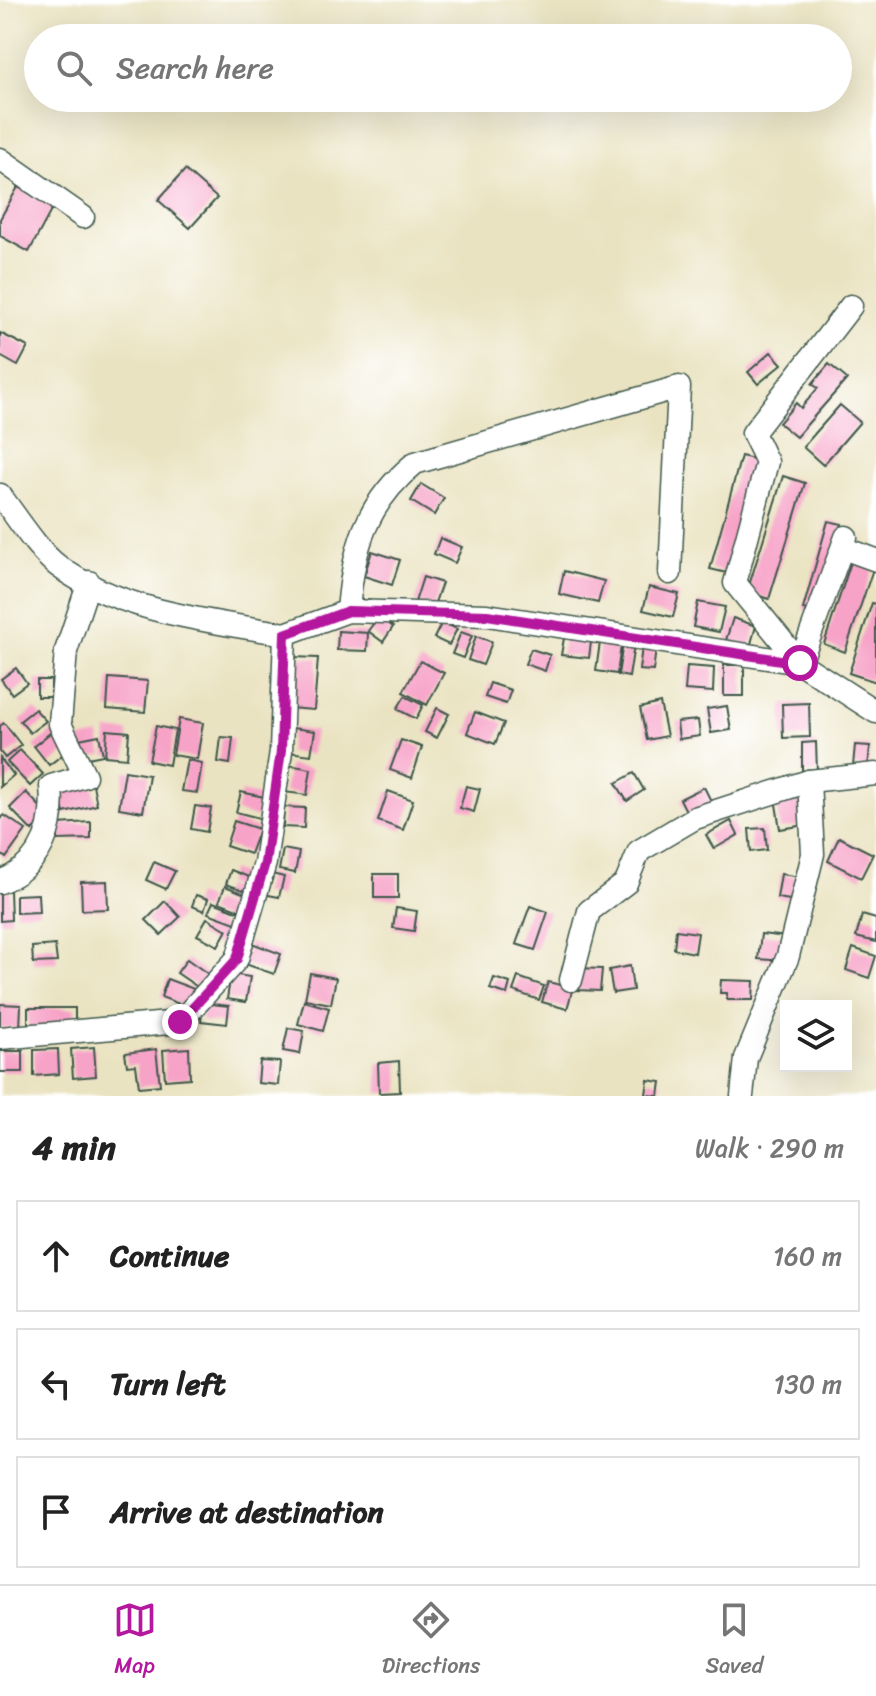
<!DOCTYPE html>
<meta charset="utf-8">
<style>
:root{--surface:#fff;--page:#f2f2f2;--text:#222;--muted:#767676;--line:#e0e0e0;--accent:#b5179e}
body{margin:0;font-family:Sriracha,sans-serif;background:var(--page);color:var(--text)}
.controls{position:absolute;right:24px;bottom:24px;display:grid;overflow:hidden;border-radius:0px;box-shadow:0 8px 32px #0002}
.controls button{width:72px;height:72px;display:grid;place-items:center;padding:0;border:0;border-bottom:2px solid var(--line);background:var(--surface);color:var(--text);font:40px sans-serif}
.stop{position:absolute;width:24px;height:24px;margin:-18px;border:6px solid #b5179e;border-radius:50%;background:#fff}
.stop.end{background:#b5179e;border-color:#fff;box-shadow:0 2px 8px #0008}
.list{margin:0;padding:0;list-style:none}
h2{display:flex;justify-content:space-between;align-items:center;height:104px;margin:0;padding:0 32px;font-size:34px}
h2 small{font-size:26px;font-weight:400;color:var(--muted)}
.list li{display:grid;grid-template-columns:52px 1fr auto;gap:24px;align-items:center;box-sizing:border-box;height:112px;margin:0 16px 16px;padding:0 16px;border:2px solid var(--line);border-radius:0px}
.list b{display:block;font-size:30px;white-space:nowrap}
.list em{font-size:26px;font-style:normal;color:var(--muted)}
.icon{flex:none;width:44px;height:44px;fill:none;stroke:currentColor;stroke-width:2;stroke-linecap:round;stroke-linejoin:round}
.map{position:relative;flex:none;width:876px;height:1096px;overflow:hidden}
.search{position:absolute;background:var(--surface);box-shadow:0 8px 32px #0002;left:24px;right:24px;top:24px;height:88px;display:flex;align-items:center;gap:20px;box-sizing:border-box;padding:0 28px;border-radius:44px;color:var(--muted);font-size:30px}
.sheet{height:488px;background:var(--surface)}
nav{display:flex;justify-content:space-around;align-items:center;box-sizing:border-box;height:112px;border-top:2px solid var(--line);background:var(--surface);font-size:22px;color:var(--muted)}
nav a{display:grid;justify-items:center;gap:4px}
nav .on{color:var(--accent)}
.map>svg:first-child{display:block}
.building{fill:#f7a3c8}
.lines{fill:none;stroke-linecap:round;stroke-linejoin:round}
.minor-casing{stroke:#3d5649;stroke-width:25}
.minor{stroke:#fff;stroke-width:22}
.route{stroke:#b5179e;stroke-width:10}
</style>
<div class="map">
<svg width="876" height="1096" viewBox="0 0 876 1096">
<rect width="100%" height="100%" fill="#fff"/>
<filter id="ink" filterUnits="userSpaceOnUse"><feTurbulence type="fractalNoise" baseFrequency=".0125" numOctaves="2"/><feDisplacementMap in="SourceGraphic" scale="16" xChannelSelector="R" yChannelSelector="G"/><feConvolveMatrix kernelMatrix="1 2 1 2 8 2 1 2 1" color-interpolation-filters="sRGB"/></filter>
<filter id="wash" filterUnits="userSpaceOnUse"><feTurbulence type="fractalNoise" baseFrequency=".006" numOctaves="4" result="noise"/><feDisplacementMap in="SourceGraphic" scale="32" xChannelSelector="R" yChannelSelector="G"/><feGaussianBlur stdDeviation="1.8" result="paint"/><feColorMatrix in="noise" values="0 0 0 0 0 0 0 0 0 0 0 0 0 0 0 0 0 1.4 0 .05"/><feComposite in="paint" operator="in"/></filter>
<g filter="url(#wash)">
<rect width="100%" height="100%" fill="#eae3c1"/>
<g id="blocks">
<g class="building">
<path d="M185,170L217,198L190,228L158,200Z"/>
<path d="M18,187L53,207L29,252L0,236V219Z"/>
<path d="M0,333L28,347L18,366L0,356Z"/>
<path d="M771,352L782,364L758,384L748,372Z"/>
<path d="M829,364L847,379L796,437L779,423L796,403L801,408L818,388L812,384Z"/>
<path d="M840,405L860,422L823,465L803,447Z"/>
<path d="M741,456L758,460L727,573L710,569Z"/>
<path d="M783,476L805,483L769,599L747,592Z"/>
<path d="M421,484L444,498L434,515L411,501Z"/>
<path d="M828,521L842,524L817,613L803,609Z"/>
<path d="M440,538L462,547L455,563L434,554Z"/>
<path d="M372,551L400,560L392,585L364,576Z"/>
<path d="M851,562L873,569L845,652L824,644Z"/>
<path d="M564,571L604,581L598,603L559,594Z"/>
<path d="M423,577L442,583L433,608L415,602Z"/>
<path d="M649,587L679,594L673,617L643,610Z"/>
<path d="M698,602L725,607L719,632L693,627Z"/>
<path d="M872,603L876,604V682L849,673Z"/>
<path d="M379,616L393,627L383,642L368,631Z"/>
<path d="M733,618L756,626L750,647L726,640Z"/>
<path d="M442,622L457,629L449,645L434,638Z"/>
<path d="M338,631L368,633L367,651L337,650Z"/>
<path d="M461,632L472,636L463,658L452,654Z"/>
<path d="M476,636L492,642L483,665L468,660Z"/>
<path d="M564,638L591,642L589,658L561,655Z"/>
<path d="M600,642L621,646L617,674L596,671Z"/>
<path d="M623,643L634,645L629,677L618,675Z"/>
<path d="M642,647L656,649L653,671L639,670Z"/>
<path d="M531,649L550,655L545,671L525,664Z"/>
<path d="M293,657L318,658L314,710L289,708Z"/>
<path d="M420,661L444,673L427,705L403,692Z"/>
<rect x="724" y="665" width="20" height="31"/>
<path d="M687,666L714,668L713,692L685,690Z"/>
<path d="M16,668L27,683L12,694L1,679Z"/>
<path d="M109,678L148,681L145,712L107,709Z"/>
<rect x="37" y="680" width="14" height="17"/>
<path d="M490,683L511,690L506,704L485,697Z"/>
<path d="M405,696L423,705L416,719L397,709Z"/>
<path d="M660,703L667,736L647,740L640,708Z"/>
<path d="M809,703L810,737L783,738L782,704Z"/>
<path d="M727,706L731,730L711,733L707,709Z"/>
<path d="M437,708L449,714L437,738L425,732Z"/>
<path d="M35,709L46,721L30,733L20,721Z"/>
<path d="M475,712L504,723L495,744L467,733Z"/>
<path d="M179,719L203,723L197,759L173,755Z"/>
<path d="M698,720L700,736L679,739L677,722Z"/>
<path d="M4,723L21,745L5,758L0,752V726Z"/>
<path d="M156,726L175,730L169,765L149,761Z"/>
<path d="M292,728L315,731L311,755L288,752Z"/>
<path d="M55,729L70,749L49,765L34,746Z"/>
<path d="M107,730L129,732L127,758L105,756Z"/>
<path d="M99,735L103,755L82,759L79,739Z"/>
<path d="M221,737L233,738L230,764L218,762Z"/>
<path d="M401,740L422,747L412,778L390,770Z"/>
<path d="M816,742L817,772L802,773V743Z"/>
<path d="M855,745L870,746L868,767L853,766Z"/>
<path d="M20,750L43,774L30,786L7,762Z"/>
<path d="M0,758L14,775L0,787Z"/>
<path d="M187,760L202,763L197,793L181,791Z"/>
<path d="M289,765L311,769L307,795L284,792Z"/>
<path d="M125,771L149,775L143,812L119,808Z"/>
<path d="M634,773L644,790L627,801L616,783Z"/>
<path d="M93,785L97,805L64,813L59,793Z"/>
<path d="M466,786L480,789L474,812L460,808Z"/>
<path d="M704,787L712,803L688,815L680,799Z"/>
<path d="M388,791L413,800L403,830L378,821Z"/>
<path d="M26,792L48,815L32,831L10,808Z"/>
<path d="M241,792L269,798L263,819L236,812Z"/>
<path d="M801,794L806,825L780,829L775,798Z"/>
<path d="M195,806L211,808L207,832L191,829Z"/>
<path d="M284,807L305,808L304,828L283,827Z"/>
<path d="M4,815L26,830L6,858L0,853V821Z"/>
<path d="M234,821L259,829L250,854L226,846Z"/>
<path d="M731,821L738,835L714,849L706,835Z"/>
<path d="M91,822V839L58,840V824Z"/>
<path d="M765,828L767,850L751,852L749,829Z"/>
<path d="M839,837L873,854L861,878L828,861Z"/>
<path d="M283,849L299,852L295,873L279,870Z"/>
<path d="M154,862L175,871L166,889L146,880Z"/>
<path d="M231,870L254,879L249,892L226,884Z"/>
<path d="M268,873L284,877L279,897L263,894Z"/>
<rect x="374" y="874" width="24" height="24"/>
<path d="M781,874L801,877L797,901L777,898Z"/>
<path d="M107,881L108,909L82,910L81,882Z"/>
<path d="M225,886L248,895L242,911L219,902Z"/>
<path d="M10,890L11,920L0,921V891Z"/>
<path d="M38,894L39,912L16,913V895Z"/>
<path d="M196,895L208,899L204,911L192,906Z"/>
<path d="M165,901L180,917L161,935L146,920Z"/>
<path d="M213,902L242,913L238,924L208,913Z"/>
<path d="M530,906L548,912L535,950L516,944Z"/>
<path d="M396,908L417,911L414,931L393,928Z"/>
<path d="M862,915L876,919V942L856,937Z"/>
<path d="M207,918L227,930L218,946L197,935Z"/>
<path d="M676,930L698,933L695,953L674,949Z"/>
<path d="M761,934L787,937L785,961L758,959Z"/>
<path d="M249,942L281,954L274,974L242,963Z"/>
<path d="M55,945L57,962L33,963L32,947Z"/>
<path d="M853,948L876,956L869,978L846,970Z"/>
<path d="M187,959L208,974L199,988L177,973Z"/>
<path d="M630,966L633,990L613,993L609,970Z"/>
<path d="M577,968L602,969L600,991L576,990Z"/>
<path d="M310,973L336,978L331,1004L305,999Z"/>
<path d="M231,974L250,977L246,1002L227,999Z"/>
<path d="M518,977L544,986L539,1000L513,991Z"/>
<path d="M494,978L510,983L507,994L490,989Z"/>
<path d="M167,979L194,989L187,1007L161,997Z"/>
<path d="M721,980L754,981L753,1000H727V993H720Z"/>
<path d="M548,982L573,988L567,1009L542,1002Z"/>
<path d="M304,1001L329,1008L323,1031L298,1024Z"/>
<path d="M203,1003L229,1006L227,1024L201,1021Z"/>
<path d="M0,1004L21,1005L20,1028H0Z"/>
<rect x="28" y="1008" width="47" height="20"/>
<path d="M288,1028L304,1031L300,1054L283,1051Z"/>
<path d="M94,1047L96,1076L73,1078L71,1049Z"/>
<path d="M189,1048L190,1078L165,1080L163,1050Z"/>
<path d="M58,1049L59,1074L34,1076V1050Z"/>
<path d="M156,1049L160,1085L139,1087L136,1065L127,1066L125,1053Z"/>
<rect x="0" y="1051" width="23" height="21"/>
<path d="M260,1061L280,1062L278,1085L258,1083Z"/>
<path d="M399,1061L400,1092L379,1093L378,1063Z"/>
<path d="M648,1080L661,1082L659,1096L646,1095Z"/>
</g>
</g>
</g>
<g filter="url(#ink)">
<use href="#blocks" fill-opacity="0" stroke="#3d5649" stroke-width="2"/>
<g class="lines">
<g class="minor-casing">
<g id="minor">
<path d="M0,159L83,217"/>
<path d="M0,495C16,516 38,551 58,566C120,612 211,621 285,634"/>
<path d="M846,537L800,663L735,583L767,462L753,433L851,306"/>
<path d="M843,548L876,560"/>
<path d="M348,611C353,549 365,504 415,463L679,387L670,573"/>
<path d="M0,882C42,865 55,828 51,786L85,776L60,724L66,651L89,582"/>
<path d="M571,980L589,911L626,883L639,851L695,818L809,781L876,774"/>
<path d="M0,1038L180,1022L237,959L265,863L281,751L285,634L348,611L487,615L800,663L876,712"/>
<path d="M742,1096L746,1058L788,956L813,854L809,781"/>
</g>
</g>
<use href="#minor" class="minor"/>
</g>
</g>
<g class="lines" filter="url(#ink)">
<path class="route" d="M180,1022L237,959L265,863L281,751L285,634L348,611L487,615L800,663"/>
</g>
</svg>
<div class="controls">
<button><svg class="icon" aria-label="layers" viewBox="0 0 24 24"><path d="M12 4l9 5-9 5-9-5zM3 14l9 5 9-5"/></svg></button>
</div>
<div class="stop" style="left:800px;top:663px"></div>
<div class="stop end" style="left:180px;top:1022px"></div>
<div class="search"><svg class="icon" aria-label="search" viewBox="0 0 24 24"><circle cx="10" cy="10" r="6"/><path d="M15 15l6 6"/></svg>Search here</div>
</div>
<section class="sheet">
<h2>4 min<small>Walk · 290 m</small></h2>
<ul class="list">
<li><svg class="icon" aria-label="ahead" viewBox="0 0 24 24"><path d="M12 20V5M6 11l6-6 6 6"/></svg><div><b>Continue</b></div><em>160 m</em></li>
<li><svg class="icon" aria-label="left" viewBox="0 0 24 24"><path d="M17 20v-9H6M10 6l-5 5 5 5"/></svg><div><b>Turn left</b></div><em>130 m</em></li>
<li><svg class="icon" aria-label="arrive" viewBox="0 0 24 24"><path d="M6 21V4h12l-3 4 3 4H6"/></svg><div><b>Arrive at destination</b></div></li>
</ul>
</section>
<nav>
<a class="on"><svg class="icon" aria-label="map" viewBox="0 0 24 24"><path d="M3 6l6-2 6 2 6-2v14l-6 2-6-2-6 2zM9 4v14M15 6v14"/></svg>Map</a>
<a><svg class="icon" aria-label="directions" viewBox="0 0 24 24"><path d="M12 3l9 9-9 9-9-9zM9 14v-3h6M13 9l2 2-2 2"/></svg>Directions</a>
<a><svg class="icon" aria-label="saved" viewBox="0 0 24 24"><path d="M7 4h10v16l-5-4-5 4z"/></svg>Saved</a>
</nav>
